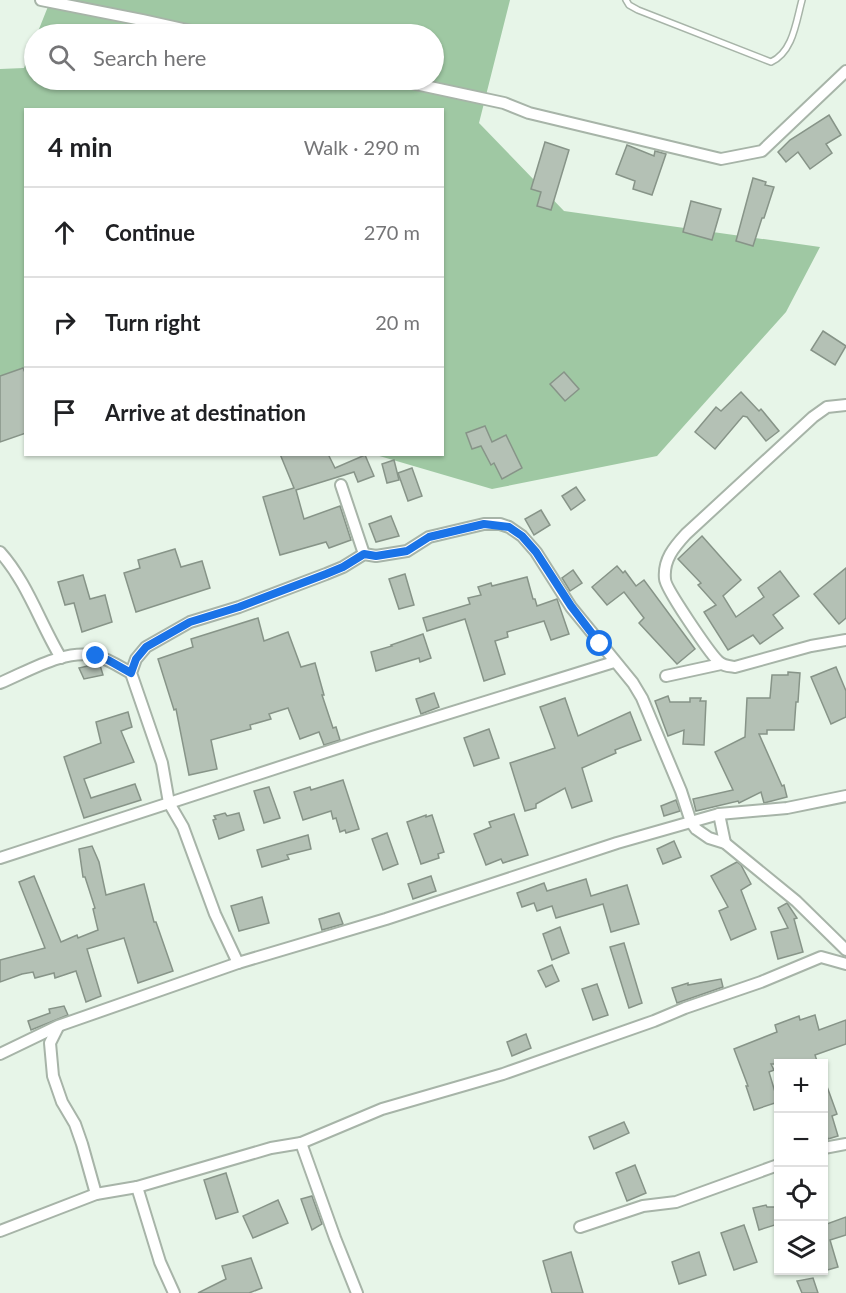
<!DOCTYPE html>
<meta charset="utf-8">
<style>
:root{--surface:#fff;--page:#f6f6f6;--text:#202124;--muted:#757577;--line:#e0e0e0}
body{margin:0;font-family:Lato,sans-serif;background:var(--page);color:var(--text)}
.controls{position:absolute;right:18px;bottom:18px;display:grid;overflow:hidden;border-radius:0px;box-shadow:0 2px 4px #0004}
.controls button{width:54px;height:54px;display:grid;place-items:center;padding:0;border:0;border-bottom:2px solid var(--line);background:var(--surface);color:var(--text);font:30px sans-serif}
.stop{position:absolute;width:18px;height:18px;margin:-14px;border:4px solid #1a73e8;border-radius:50%;background:#fff}
.stop.end{background:#1a73e8;border-color:#fff;box-shadow:0 2px 6px #0008}
.list{margin:0;padding:0;list-style:none}
h2{display:flex;justify-content:space-between;align-items:center;height:78px;margin:0;padding:0 24px;font-size:26px}
h2 small{font-size:20px;font-weight:400;color:var(--muted)}
.list li{display:grid;grid-template-columns:39px 1fr auto;gap:18px;align-items:center;box-sizing:border-box;height:90px;padding:0 24px;border-top:2px solid var(--line)}
.list b{display:block;font-size:22px;white-space:nowrap}
.list em{font-size:20px;font-style:normal;color:var(--muted)}
.icon{flex:none;width:33px;height:33px;fill:none;stroke:currentColor;stroke-width:2;stroke-linecap:round;stroke-linejoin:round}
.map{position:relative;flex:none;width:846px;height:1293px;overflow:hidden}
.search{position:absolute;background:var(--surface);box-shadow:0 2px 4px #0004;left:24px;top:24px;width:420px;height:66px;display:flex;align-items:center;gap:15px;box-sizing:border-box;padding:0 21px;border-radius:33px;color:var(--muted);font-size:22px}
.panel{position:absolute;background:var(--surface);box-shadow:0 2px 4px #0004;left:24px;top:108px;width:420px;height:348px;border-radius:0px}
.map>svg:first-child{display:block}
.forest{fill:#9fc8a3}
.building{fill:#b4c1b5;stroke:#879488;stroke-width:1.5}
.lines{fill:none;stroke-linecap:round;stroke-linejoin:round}
.service-casing{stroke:#a7b4a8;stroke-width:8}
.minor-casing{stroke:#a7b4a8;stroke-width:14}
.service{stroke:#fff;stroke-width:5}
.minor{stroke:#fff;stroke-width:10}
.route{stroke:#1a73e8;stroke-width:8}
</style>
<div class="map">
<svg width="846" height="1293" viewBox="0 0 846 1293">
<rect width="100%" height="100%" fill="#e7f5e8"/>
<path class="forest" d="M38,0H510L479,123L564,211L820,247L786,312L657,456L492,489L376,455L442,454V110H26L25,394L0,410V69L24,68L34,41V80H434V34H37L49,4Z"/>
<g class="building">
<path d="M829,115L841,135L826,144L832,153L810,169L798,152L786,162L778,152L790,140Z"/>
<path d="M545,142L569,150L551,210L537,206L541,192L531,189Z"/>
<path d="M627,145L654,156L655,151L666,154L652,195L633,189L635,181L616,174Z"/>
<path d="M753,178L766,182L765,185L774,187L764,218H762L753,246L736,241Z"/>
<path d="M691,201L721,209L712,240L683,232Z"/>
<path d="M823,331L846,346L835,365L811,350Z"/>
<path d="M23,368L26,375V433L0,442V376Z"/>
<path d="M564,372L579,389L565,401L550,384Z"/>
<path d="M741,392L759,411L761,409L779,431L766,441L747,417L743,416L715,449L695,432L716,407L721,411Z"/>
<path d="M485,426L492,442L506,435L522,468L502,479L494,463L491,465L481,446L472,449L466,433Z"/>
<path d="M280,454H328L335,468L365,455L374,476L358,482L354,472L296,490L304,519L340,506L351,540L329,548L326,542L280,555L263,497L294,488Z"/>
<path d="M394,460L399,480L387,483L382,464Z"/>
<path d="M412,468L422,496L408,501L398,473Z"/>
<path d="M576,487L585,500L571,510L562,496Z"/>
<path d="M541,510L550,525L534,535L525,519Z"/>
<path d="M391,516L399,536L376,542L369,524Z"/>
<path d="M702,536L741,580L723,596L736,617L764,597L758,588L780,571L799,596L773,615L783,628L760,644L753,635L728,650L704,612L716,605L698,585L701,583L678,559Z"/>
<path d="M175,549L181,567L202,561L210,588L136,612L124,573L140,568L138,560Z"/>
<path d="M617,566L623,573L625,571L636,586L644,580L695,649L677,664L639,623L644,618L624,592L607,605L592,587Z"/>
<path d="M846,568V618L839,624L814,594Z"/>
<path d="M573,570L582,583L570,591L562,578Z"/>
<path d="M405,574L414,605L399,609L389,579Z"/>
<path d="M83,575L90,599L105,595L112,622L82,632L74,603L65,605L58,582Z"/>
<path d="M527,577L533,599H535L537,606L557,599L569,634L551,640L544,621L507,632L508,637L495,641L505,674L484,681L465,619L427,631L423,618L470,604L468,598L481,595L478,587L491,583L492,586Z"/>
<path d="M258,618L264,641L288,632L301,667L315,663L324,695H322L333,728L336,727L340,740L324,745L319,732L300,739L288,708L269,714L271,719L250,725L251,729L211,740L217,769L189,775L176,709L174,710L158,659L193,647L191,639Z"/>
<path d="M423,634L431,658L420,662L419,658L376,671L371,652L392,646L391,645Z"/>
<path d="M96,664L100,665L103,675L84,679L79,668Z"/>
<path d="M836,667L846,691V717L831,724L811,677Z"/>
<path d="M788,672L800,673L798,702H796L794,730H767V734H759L782,786L784,785L787,797L764,803L761,792L739,803L738,801L696,811L693,799L733,790L715,752L745,737L747,698H770L772,675H788Z"/>
<path d="M434,693L439,707L421,714L416,699Z"/>
<path d="M668,696L670,702H690V698H701L700,701H706L704,745L683,744L684,730L668,736L655,701Z"/>
<path d="M565,698L578,736L630,712L641,740L615,750L616,753L582,768L592,801L572,808L565,788L536,804V808L525,811L510,763L555,748L540,707Z"/>
<path d="M128,712L132,727L121,731L134,762L84,779L91,798L135,784L141,800L84,818L64,757L101,743L96,722Z"/>
<path d="M489,729L499,758L474,766L464,738Z"/>
<path d="M343,780L359,829L346,833L345,830L340,832L336,818L333,819L331,811L303,820L294,792L310,787L311,790Z"/>
<path d="M269,787L280,818L264,823L254,791Z"/>
<path d="M676,800L680,811L664,816L661,806Z"/>
<path d="M225,813L227,816L239,813L244,830L219,839L213,820L216,819L214,816Z"/>
<path d="M514,814L528,855L503,863L501,859L486,865L474,834L491,827L489,822Z"/>
<path d="M426,815V817L432,815L444,852L438,854L439,858L421,864L407,822Z"/>
<path d="M387,833L398,864L383,870L372,839Z"/>
<path d="M308,835L311,849L287,855L289,859L262,867L257,850Z"/>
<path d="M674,841L681,857L663,864L657,849Z"/>
<path d="M92,846L99,862L106,895L144,884L154,922H156L173,971L138,983L124,938L87,949L101,996L86,1002L76,971L55,978L54,973L35,978L33,972L22,974L0,982V960L45,948L19,882L34,876L61,942L77,935L78,938L98,930L93,909L95,908L85,877H83L79,849Z"/>
<path d="M737,862L741,865L751,884L741,890L756,929L731,940L719,911L728,907L711,876Z"/>
<path d="M431,876L436,891L413,899L408,884Z"/>
<path d="M586,879L591,896L627,885L639,924L611,932L603,904L556,918L552,906L537,911L534,903L522,907L517,893L544,883L547,891Z"/>
<path d="M262,897L269,923L239,931L231,906Z"/>
<path d="M787,903L797,918L794,919L803,952L778,959L771,932L788,928L778,908Z"/>
<path d="M339,913L343,924L322,930L319,919Z"/>
<path d="M560,927L569,953L552,960L543,934Z"/>
<path d="M624,943L642,1003L629,1008L610,947Z"/>
<path d="M552,965L559,981L546,987L538,971Z"/>
<path d="M721,979L723,987L677,1003L672,988L688,983V985Z"/>
<path d="M597,984L608,1015L593,1020L582,989Z"/>
<path d="M64,1006L68,1015L31,1030L28,1021L50,1013L49,1009Z"/>
<path d="M815,1015L819,1030L846,1020V1044L815,1055L818,1064H771L774,1070L769,1072L778,1102L754,1110L746,1086H748L734,1049L777,1032L775,1025L799,1016L800,1020Z"/>
<path d="M526,1034L531,1048L512,1056L507,1042Z"/>
<path d="M825,1081L837,1114L832,1116L838,1136L828,1139L824,1125Z"/>
<path d="M624,1122L629,1133L594,1149L589,1137Z"/>
<path d="M635,1165L646,1193L627,1201L616,1173Z"/>
<path d="M226,1173L238,1212L216,1219L204,1180Z"/>
<path d="M312,1196L322,1224L312,1230L301,1199Z"/>
<path d="M278,1200L288,1223L253,1238L243,1216Z"/>
<path d="M766,1205L767,1207H775L776,1211L778,1210V1224L759,1230L753,1208Z"/>
<path d="M846,1217V1235L830,1240L838,1267L824,1271V1225Z"/>
<path d="M744,1225L757,1262L734,1270L721,1233Z"/>
<path d="M571,1252L583,1293H552L543,1261Z"/>
<path d="M699,1252L706,1275L679,1284L672,1262Z"/>
<path d="M251,1258L262,1288L249,1293H198L226,1279L222,1266Z"/>
<path d="M813,1278L818,1293H802L797,1281Z"/>
</g>
<g class="lines">
<g class="service-casing">
<path id="service" d="M626,0L629,5L638,10L771,62C793,52 796,22 802,0"/>
</g>
<g class="minor-casing">
<g id="minor">
<path d="M41,0L142,20L205,34"/>
<path d="M397,80L504,103L529,113L721,159L762,151L846,71"/>
<path d="M846,405L827,407L813,417L686,534C674,547 663,560 665,579C665,588 709,652 718,661C723,666 728,666 735,667L811,646L846,640"/>
<path d="M341,485L364,554"/>
<path d="M0,552C27,582 40,623 61,658"/>
<path d="M666,676L721,664"/>
<path d="M0,683C29,671 65,648 97,656C110,660 120,667 131,673"/>
<path d="M719,814L725,843"/>
<path d="M0,858L369,738L614,662"/>
<path d="M238,963L215,914L183,827L169,803L162,763L131,673L136,659L146,647L190,622L239,607L326,574L343,567L364,554L376,556L407,551L429,537L484,524H500L509,527L522,536L536,552L571,607L633,683L642,698L681,791L691,822L696,829L709,838L725,843L796,901L846,950"/>
<path d="M58,1027L50,1043L53,1076L62,1102L75,1124L82,1144L96,1194"/>
<path d="M0,1054L58,1026L238,963L386,919L617,843L719,814L787,808L846,796"/>
<path d="M301,1143L335,1238L357,1293"/>
<path d="M824,1148L846,1144"/>
<path d="M137,1187L160,1262L174,1293"/>
<path d="M580,1227L643,1206L676,1202L778,1165"/>
<path d="M0,1231L96,1194L137,1187L271,1148L301,1143L382,1109L503,1074L654,1021L685,1008L761,982L821,957L846,964"/>
</g>
</g>
<use href="#service" class="service"/>
<use href="#minor" class="minor"/>
</g>
<g class="lines">
<path class="route" d="M96,656L108,660L131,673L136,659L146,647L190,622L239,607L326,574L343,567L364,554L376,556L407,551L429,537L484,524L509,527L522,536L536,552L571,606L600,644"/>
</g>
</svg>
<div class="controls">
<button>+</button>
<button>−</button>
<button><svg class="icon" aria-label="locate" viewBox="0 0 24 24"><circle cx="12" cy="12" r="6"/><path d="M12 2v4M12 18v4M2 12h4M18 12h4"/></svg></button>
<button><svg class="icon" aria-label="layers" viewBox="0 0 24 24"><path d="M12 4l9 5-9 5-9-5zM3 14l9 5 9-5"/></svg></button>
</div>
<div class="stop" style="left:600px;top:644px"></div>
<div class="stop end" style="left:96px;top:656px"></div>
<div class="search"><svg class="icon" aria-label="search" viewBox="0 0 24 24"><circle cx="10" cy="10" r="6"/><path d="M15 15l6 6"/></svg>Search here</div>
<section class="panel">
<h2>4 min<small>Walk · 290 m</small></h2>
<ul class="list">
<li><svg class="icon" aria-label="ahead" viewBox="0 0 24 24"><path d="M12 20V5M6 11l6-6 6 6"/></svg><div><b>Continue</b></div><em>270 m</em></li>
<li><svg class="icon" aria-label="right" viewBox="0 0 24 24"><path d="M7 20v-9h11M14 6l5 5-5 5"/></svg><div><b>Turn right</b></div><em>20 m</em></li>
<li><svg class="icon" aria-label="arrive" viewBox="0 0 24 24"><path d="M6 21V4h12l-3 4 3 4H6"/></svg><div><b>Arrive at destination</b></div></li>
</ul>
</section>
</div>
